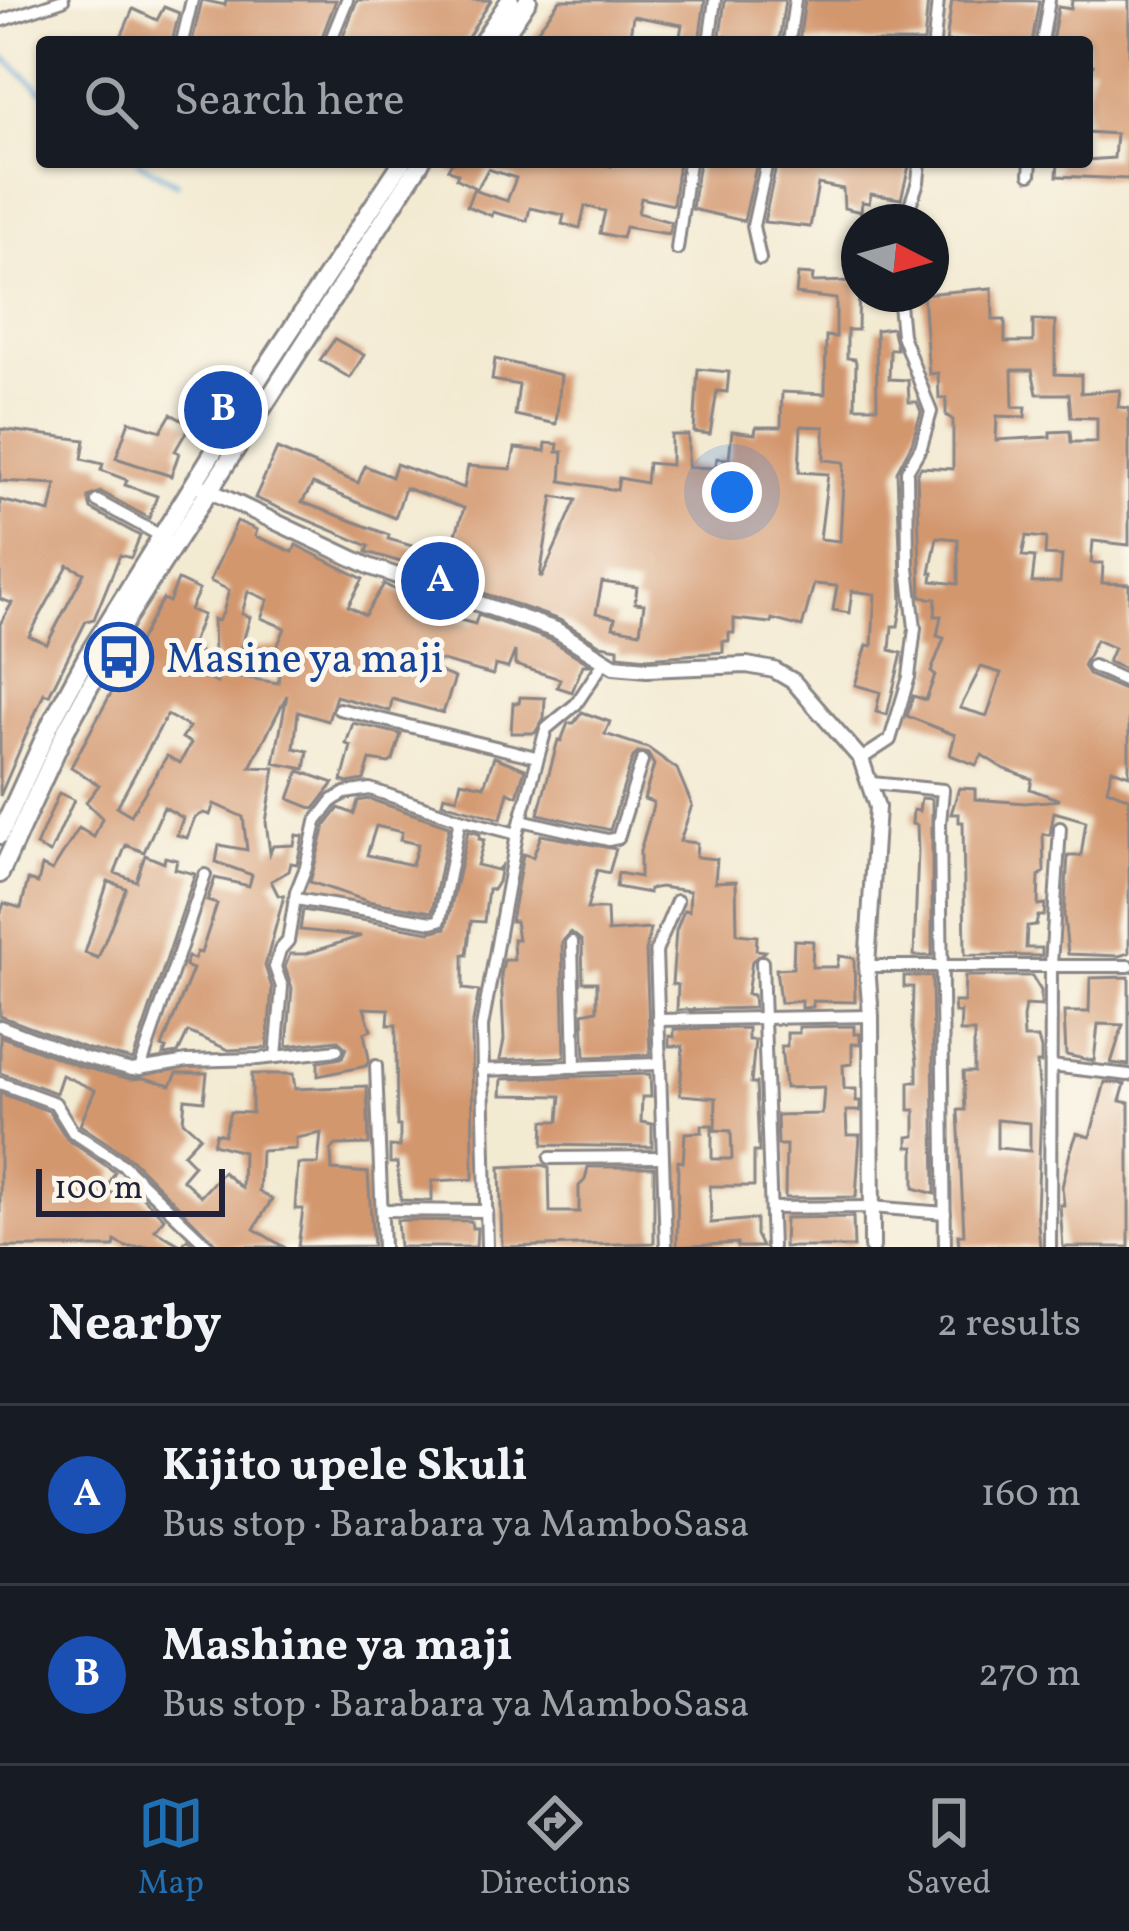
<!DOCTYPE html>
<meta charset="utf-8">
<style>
:root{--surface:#171b24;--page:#242831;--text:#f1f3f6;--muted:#9ea1a6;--line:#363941;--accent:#1f6fb2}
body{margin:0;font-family:Vollkorn,serif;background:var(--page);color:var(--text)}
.compass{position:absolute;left:841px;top:204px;width:108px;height:108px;border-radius:50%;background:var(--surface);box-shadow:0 3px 9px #0004;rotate:96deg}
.scale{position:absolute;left:36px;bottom:30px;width:189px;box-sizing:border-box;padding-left:12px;border:6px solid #22223b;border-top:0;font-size:33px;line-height:42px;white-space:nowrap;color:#22223b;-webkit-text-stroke:9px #fbf7ec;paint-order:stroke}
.you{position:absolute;left:732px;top:492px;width:42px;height:42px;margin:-30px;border:9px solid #fff;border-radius:50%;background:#1a73e8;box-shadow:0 0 0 18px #1a73e833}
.badge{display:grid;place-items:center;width:78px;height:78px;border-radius:50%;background:var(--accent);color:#fff;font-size:39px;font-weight:700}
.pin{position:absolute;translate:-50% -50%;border:6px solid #fff;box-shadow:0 3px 12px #0006}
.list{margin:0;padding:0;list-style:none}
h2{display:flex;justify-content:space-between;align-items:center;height:156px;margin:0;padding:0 48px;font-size:51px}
h2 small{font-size:39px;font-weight:400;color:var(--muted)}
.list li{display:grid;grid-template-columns:78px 1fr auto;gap:36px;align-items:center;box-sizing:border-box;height:180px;padding:0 48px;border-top:3px solid var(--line)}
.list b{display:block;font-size:45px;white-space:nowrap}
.list p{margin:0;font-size:39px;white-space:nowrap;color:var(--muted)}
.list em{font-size:39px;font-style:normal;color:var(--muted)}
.icon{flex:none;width:66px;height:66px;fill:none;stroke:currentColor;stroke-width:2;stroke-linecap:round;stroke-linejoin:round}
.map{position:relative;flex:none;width:1129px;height:1247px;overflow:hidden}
.search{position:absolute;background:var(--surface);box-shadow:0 3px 9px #0004;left:36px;right:36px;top:36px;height:132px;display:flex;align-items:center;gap:30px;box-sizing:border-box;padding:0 42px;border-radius:12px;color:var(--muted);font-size:45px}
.sheet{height:516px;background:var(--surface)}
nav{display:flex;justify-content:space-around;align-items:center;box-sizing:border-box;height:168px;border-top:3px solid var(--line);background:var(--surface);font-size:33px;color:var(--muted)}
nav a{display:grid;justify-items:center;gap:6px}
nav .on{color:var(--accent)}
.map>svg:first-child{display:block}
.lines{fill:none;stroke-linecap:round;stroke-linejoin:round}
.stream{stroke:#60a7d6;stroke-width:4.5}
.building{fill:#d3976e;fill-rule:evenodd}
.minor-casing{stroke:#8a8686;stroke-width:16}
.tertiary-casing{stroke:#8a8686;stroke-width:20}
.primary-casing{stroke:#8a8686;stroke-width:22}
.minor{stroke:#fff;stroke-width:10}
.tertiary{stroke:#fff;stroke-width:14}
.primary{stroke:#fff;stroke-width:16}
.labels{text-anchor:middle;stroke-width:10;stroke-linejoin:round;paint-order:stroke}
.transit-label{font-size:42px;fill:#164399;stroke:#fbf7ec;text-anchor:start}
</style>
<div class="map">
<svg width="1129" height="1247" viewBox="0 0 1129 1247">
<rect width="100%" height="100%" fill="#fbf7ec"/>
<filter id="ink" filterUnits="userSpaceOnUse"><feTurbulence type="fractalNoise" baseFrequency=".00833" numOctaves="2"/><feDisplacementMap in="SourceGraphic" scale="24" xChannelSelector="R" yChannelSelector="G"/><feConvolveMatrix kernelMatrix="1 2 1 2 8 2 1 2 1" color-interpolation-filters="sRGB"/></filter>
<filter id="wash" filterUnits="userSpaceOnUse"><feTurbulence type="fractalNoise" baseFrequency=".004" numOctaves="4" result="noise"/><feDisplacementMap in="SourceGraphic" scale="48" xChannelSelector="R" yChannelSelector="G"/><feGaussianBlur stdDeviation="2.7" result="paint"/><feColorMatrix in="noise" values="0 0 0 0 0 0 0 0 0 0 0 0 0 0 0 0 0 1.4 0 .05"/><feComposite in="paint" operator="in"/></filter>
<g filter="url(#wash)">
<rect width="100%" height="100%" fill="#f3ead2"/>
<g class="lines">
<g class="stream">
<path d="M0,54L42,91"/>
<path d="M138,162L177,184"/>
</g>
</g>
<g id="blocks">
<g class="building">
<path d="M202,0L225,5L226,0H336L320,42H192Z"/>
<path d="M357,0H491L465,42H341Z"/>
<path d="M560,0H705L699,42H679L682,25L633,16L629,42H529Z"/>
<path d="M725,0H785L779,42H730V37L720,35Z"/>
<path d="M805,0H928L924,42H799Z"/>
<path d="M952,0L1039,1L1032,42H946Z"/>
<path d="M1072,0H1129V179L1057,176L1058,162L1114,158L1116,134L1087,132V93L1093,65H1087V42H1052L1058,7L1071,9Z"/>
<path d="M164,7L179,13L172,42H119L133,9L157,20Z"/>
<path d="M452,162H600L611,166L612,162H679L673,205L641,198L638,213L671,222L669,234L625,227L622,238L600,233L605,211L585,206L580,228L562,224L564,215L530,208L527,221L493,212L492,216L467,206L473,190L507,201L516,178L488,169L477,189L456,178L458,174L448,169Z"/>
<path d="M699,162H757L744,221L692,209Z"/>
<path d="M777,162H910L901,199L871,194L869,203L862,202L861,212L844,208L843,189L818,184L810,227L764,222Z"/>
<path d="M798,274L813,275L812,282L859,281L858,330H847V358L855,359L856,363L855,407H877L876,330L892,328L897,349H890L889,379L908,380L909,402H917L921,412L912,443L897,471L902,602L898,626H892L890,650L902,653L887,715L876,712L880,692L855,685L867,645L872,646L875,594L852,591L849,613L833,610L837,586L814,584L802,627L772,619L771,623L734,619V633H729V641H723V652L647,658L618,655V648L601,645L560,620L466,587L468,582L367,552L369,546L255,498L277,449L358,483L365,466L392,477L396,464L464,488L468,466L511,469L515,448L545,451L546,443L558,444L557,452H563L561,481L617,490L619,478L646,483L648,463L671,465V435H688V467L715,468L717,458L729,459L732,431L755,434L756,427H781L782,392L825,394L826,336L836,337V299L796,294ZM801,426L824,427V460L844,462L840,541L820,539L828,474L799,472ZM313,484L395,518L405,488L464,508L449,557L388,539L389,535L302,502ZM553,496L576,500L542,577L540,576ZM602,582L637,587L635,603L644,604L640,632L613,627L615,618L596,613Z"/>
<path d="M992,288L993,320H1005V342H1033V320L1055,321V374L1081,375V393L1120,390L1118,407L1129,408V545L1093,541L1091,563H1103L1102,583L1129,584V671L1108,662L1114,648L1096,640L1083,666L1089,675L1129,692V775L1112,769L1107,789L1129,798V953L1119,956L1068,954L1064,916L1068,856H1081L1086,821L1054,812L1050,835L1043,834L1044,872L1039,876L1038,905L1045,904L1044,916H1038L1036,925L1027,926L1026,948H1042V956L965,955L963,822H959V814H951L959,788L975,789V799L1025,803L1060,800L1030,789L1032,779L1004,769L982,755L976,765L950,755L955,735L907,716L913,696L926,700L935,675L931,672L944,638L937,636L941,616H935L936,599L921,597L917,474L921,467L953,469V420L946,415V398H939L938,373L929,374L923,294ZM1012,370H1032L1037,394H1069L1071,417L1097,418V442H1071L1070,431L1050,432V437L996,440L997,416L1025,417L1026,407H1013ZM1026,536L1046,538L1045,555L1062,556L1060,582L1032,583L1035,557L1022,556ZM937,537L958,539V584L932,581L933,573H930ZM981,667L1001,673L987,716L960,708Z"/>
<path d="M335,339L364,355L350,378L320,360Z"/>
<path d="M495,359L561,375L556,424L515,415L519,385L492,380Z"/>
<path d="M698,369L729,372L727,392L717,391L710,434L694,432Z"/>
<path d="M171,414L190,425L175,451L179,453L171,476L116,458L129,421L161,431Z"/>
<path d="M0,429L85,440L82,459L103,464L101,470L127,480L125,485L157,496L149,518L101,492L88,497L91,509L140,536L131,558L120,555L94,619L86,621L49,695L44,693L0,796V624L12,603L0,599V500L50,512L56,484L0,481ZM68,565L84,573L47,644L29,636Z"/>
<path d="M237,521L257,530L255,536L293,552L296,545L363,579L348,606L365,615L384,584L403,594L404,590L413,593L412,597L435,607L436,603L459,609L456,619L475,624L478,615L551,640L591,665H583L572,692L557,687L560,679L515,665V651L508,668L495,665L493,675L439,660L435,670L455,678L443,713L392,699L390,711L336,696L328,721L298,712L294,748L308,751L305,769L274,763L287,695L250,767L275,768L266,822L270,853L273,846L294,845L296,835L303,836L297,864L291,863L289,871L271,881L278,895L284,896L265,966L272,988L267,1048L229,1050L188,1032L178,1053L163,1055L166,1049L162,1047L193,969L185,966L188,957L194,959L197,952L201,953L217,904L207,901L215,878L249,886L252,875L216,862L219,845L247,850L243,817L214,804L210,815L204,813L195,817L187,838L177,835L183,818L164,807L144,852L126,845L115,873L136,881L145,855L164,863L165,857L177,860L175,869L195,874L133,1060L85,1048L0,1016V915L4,903L21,908L28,880L38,883L42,866L52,871L79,828L94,837L102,818L86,802L99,785L71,767L159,605L163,599L169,602L178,580L199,590L190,610L203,615L190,648L200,652L192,672L217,683V673L278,683L281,663H217L214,653L213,619L218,621L223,613L229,590L210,581ZM248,591L268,600L261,618L285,628L277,647L241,649L250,617L242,614ZM167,715L189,727L182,738L191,743L180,763L167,756L131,815L117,807ZM108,881L126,888L98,958L85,953Z"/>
<path d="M520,697L545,698L544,718L535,733H511L513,703H519Z"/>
<path d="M582,712L610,722L605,734L648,748L677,769L692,805L680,841L697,843L696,857L717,859L715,882L736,881L737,934L757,936L756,950L765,951L752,961L747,994L753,995L754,1008L677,1010L678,985L672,984L676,931L684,910L689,911L690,891L660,887L649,889V893L616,887L618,873L640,877V851L653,806V802L644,799L654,765L648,754L639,752L633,757L610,830L538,814L558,740L561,741L568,723H574Z"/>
<path d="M353,723L401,734L393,760L389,763L370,760L364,780L347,783L342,781L351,746L346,744Z"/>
<path d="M494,757L525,769L517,796L508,792L501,819L442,803L444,795L457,798L461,781L484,786Z"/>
<path d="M299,771L334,783L314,809L289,799Z"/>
<path d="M59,793L74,800L50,853L36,846Z"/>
<path d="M921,798L932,799V956H914L918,851L917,825L912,824L913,810L919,811Z"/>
<path d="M369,799L449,826L432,912L367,901L310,882L325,826L339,808L354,814L358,801ZM376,826L402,832L400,840L418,844L412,865L367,855Z"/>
<path d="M468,831L480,834L479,839L484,840L477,865L497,870L501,866L498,882L493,890L488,889L484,922L471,921L467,955H463V989L479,991L472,1027L473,1179L432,1181V1201L401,1200L397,1163H390V1146L400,1147V1126H397L396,1025H388L389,1009L364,1008L371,1030L364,1033L369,1059L366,1066L318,1076V1062L342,1058L346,1048L337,1040L287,1046L292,988L285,967L290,954H305L361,936L300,930L303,910L430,932L446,928Z"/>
<path d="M541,835L616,849L609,873L597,870L587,909H607L608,932L650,929L646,951L650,1055L585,1057L583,1013L597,1010V982H583L582,941L571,932L562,942L565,1057L500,1060L504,1040L501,975L504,960H514L513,939H518L515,921H511L523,854L533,857Z"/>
<path d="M794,940L813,941L812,967H837L839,956L854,958L855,1002L813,1001V1007L802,1008V1001L780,1003L776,969L793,968Z"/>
<path d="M904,976H932L935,1194L914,1188V1147H908V1137L915,1136V1110H909V1082H917V1061L912,1028L913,987H904Z"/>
<path d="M965,976H1032L1041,991V1006L1025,1005L1023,1018L1024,1038H1038L1041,1049V1063H1037L1041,1108L1037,1212L1040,1247L959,1246L958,1235H964L958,1110H965L963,1072H974V1032H960L961,1012L955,1013L954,1002H964ZM997,1120L1030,1123V1151L997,1148Z"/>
<path d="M1129,977V1065L1111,1063L1123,1025L1098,1024L1094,1061L1066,1055L1064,1012H1089L1090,978Z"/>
<path d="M854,1026V1034H860V1044H852V1064L843,1065L844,1089H856V1101H860V1111H846L847,1135H860L856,1197L785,1198L786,1145H778L777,1115L822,1114L824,1087L785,1088L781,1046H787V1033H799V1027Z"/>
<path d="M748,1028V1040H755L751,1083H756L759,1152H754V1186H710L711,1223L756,1219V1235L762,1247H737V1243L677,1247L678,1161L683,1162L685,1133L702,1132V1125H712V1159H732L731,1131L715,1130L716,1098L680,1095L683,1046H669V1036L674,1037V1029Z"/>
<path d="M0,1036L79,1066L130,1079L144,1078L171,1085L177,1073H207L204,1101L185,1099L183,1121L200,1136L183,1154L194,1165L182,1179L201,1196L223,1172L242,1188L243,1152L213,1144L216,1133L224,1135L230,1112L252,1113V1074H293L295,1089L367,1086L369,1144L336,1145L331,1150L332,1170L368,1173L373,1246L298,1247L303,1209H295L298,1164H318L321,1133L296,1138V1149L261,1151L259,1192L272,1199L254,1229L284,1247H219L131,1159L80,1125L95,1090L62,1075L56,1093L0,1073Z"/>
<path d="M650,1074L651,1097H642L641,1122L652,1124V1147L543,1145L544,1121H559L561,1096L501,1095L502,1079Z"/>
<path d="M1105,1082L1125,1084L1120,1101L1129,1103V1247H1063L1060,1205H1064L1062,1187L1070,1153L1077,1133L1090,1137Z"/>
<path d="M0,1093L49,1111L67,1139L115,1172L106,1190L124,1199L132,1187L164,1218L155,1230L182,1246L187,1239L195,1247H126L115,1241L114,1247H0Z"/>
<path d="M543,1165L549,1168L550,1212H579V1186L585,1180L588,1167H654V1243L502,1247L500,1167Z"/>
<path d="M853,1217L854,1247H784L785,1218Z"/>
<path d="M397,1220L471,1221L472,1228H477L476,1247H399Z"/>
</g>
</g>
</g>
<g filter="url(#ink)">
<use href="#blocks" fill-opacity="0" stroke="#8a8686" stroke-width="3"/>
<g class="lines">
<g class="minor-casing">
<g id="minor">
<path d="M0,21L63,0"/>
<path d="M182,42L192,0"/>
<path d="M330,42L347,0"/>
<path d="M709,42L715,0"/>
<path d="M789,42L795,0"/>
<path d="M934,42L938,0"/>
<path d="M1042,42L1049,0"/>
<path d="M1030,174L1031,162"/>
<path d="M904,222L918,182L920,162"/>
<path d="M677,249L689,162"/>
<path d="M760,259L753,226L767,162"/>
<path d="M97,501L163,537"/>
<path d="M1093,666L1129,682"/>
<path d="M339,709L536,757"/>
<path d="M861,759L890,740L909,677L915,628L908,568L907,471L921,447L931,412L902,335L898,294"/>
<path d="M872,783L943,790L940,823L945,1247"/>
<path d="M521,820L608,840L618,838L642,761"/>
<path d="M296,899L432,922L440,920L460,819"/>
<path d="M572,942L575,1067"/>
<path d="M762,962L772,1247"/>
<path d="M867,966H1129"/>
<path d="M658,1020L871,1016"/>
<path d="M0,1026L82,1057L132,1070L187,1061L258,1059L337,1050"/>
<path d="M276,1057L282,987L275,967L280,950L288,941L296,892L306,867L316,822L333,800L345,793L370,789L460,819L517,834"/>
<path d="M376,1066L383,1247"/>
<path d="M1051,1066L1129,1075"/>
<path d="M140,1069L205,875"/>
<path d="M482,1070L658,1064"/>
<path d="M0,1083L55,1103L73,1132L124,1166L209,1247"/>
<path d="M550,1158L662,1157"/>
<path d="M771,1208L871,1207L945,1213"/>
<path d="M382,1210L487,1211"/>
<path d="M487,1247L482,1027L517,834L546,729L576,704L604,662"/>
<path d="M666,1247L656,951L677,901"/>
<path d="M1050,1247L1051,965L1060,828"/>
</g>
</g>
<g class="tertiary-casing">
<path id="tertiary" d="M200,486L371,567L556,630L614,666L647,669L747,665L774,670L793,681L861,759L877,807L867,966L871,1016L872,1247"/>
</g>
<g class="primary-casing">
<g id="primary">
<path d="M482,42L510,0"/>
<path d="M500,42L528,0"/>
<path d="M0,835L51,723L87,656L263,372L402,162"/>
<path d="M0,874L66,730L127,618L421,162"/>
</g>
</g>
<use href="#minor" class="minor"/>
<use href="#tertiary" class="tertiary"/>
<use href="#primary" class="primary"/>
</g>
</g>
<defs>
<g id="bus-ring" transform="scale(3.45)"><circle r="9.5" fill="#fbf7ec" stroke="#1a4fb4" stroke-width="1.5"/><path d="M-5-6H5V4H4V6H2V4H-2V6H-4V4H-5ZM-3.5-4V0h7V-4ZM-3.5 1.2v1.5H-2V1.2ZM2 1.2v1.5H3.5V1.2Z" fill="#1a4fb4"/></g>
</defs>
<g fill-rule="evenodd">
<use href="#bus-ring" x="119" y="657"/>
</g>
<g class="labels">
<g class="transit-label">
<text x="166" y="672">Masine ya maji</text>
</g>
</g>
</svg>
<svg class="compass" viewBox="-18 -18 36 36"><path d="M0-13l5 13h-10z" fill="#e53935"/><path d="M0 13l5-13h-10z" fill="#9ea1a6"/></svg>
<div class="scale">100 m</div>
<div class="you"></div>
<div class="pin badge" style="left:440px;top:581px;background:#1a4fb4">A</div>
<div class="pin badge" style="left:223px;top:410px;background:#1a4fb4">B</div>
<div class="search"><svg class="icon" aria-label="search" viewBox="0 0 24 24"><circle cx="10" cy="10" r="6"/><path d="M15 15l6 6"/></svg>Search here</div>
</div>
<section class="sheet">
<h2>Nearby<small>2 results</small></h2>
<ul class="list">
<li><span class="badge" style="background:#1a4fb4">A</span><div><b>Kijito upele Skuli</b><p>Bus stop · Barabara ya MamboSasa</p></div><em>160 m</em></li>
<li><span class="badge" style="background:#1a4fb4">B</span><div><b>Mashine ya maji</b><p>Bus stop · Barabara ya MamboSasa</p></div><em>270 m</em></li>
</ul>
</section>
<nav>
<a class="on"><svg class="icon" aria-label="map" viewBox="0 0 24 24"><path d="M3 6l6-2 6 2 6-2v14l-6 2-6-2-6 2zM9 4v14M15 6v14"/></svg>Map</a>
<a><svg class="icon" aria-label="directions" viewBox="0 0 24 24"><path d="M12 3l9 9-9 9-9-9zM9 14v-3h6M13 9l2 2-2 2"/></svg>Directions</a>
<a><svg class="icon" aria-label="saved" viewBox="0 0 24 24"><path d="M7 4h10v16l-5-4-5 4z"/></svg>Saved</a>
</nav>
